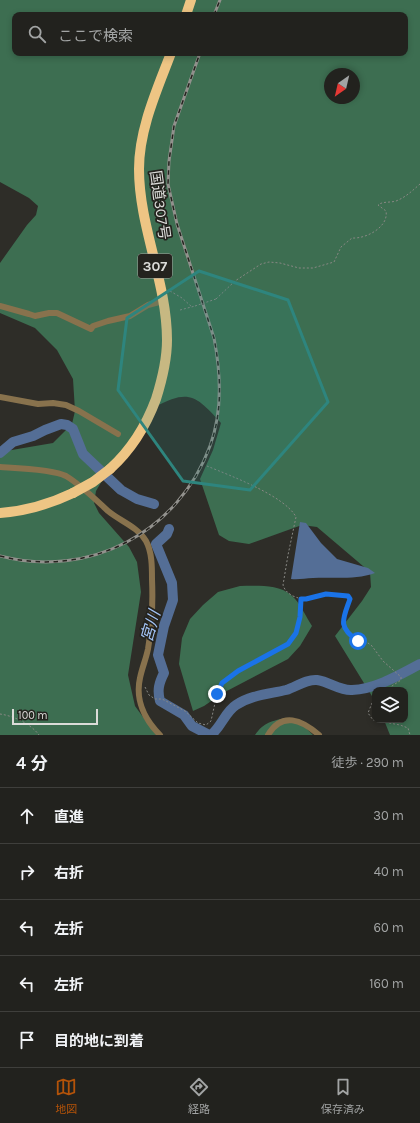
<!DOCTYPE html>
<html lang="ja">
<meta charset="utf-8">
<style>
:root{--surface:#22221e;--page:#2a2a27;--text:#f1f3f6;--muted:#a2a4a4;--line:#3f3f3c;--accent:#b45309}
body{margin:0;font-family:Karla,"Noto Sans JP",sans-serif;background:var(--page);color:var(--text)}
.controls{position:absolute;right:12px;bottom:12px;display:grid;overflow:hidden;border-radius:8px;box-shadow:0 2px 6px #0003}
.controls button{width:36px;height:36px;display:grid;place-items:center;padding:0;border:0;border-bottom:1px solid var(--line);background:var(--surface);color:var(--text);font:20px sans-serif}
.compass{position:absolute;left:324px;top:68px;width:36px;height:36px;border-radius:50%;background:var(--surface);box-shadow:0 2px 6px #0003;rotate:214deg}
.scale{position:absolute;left:12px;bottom:10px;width:86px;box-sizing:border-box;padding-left:4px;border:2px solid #dbdbd8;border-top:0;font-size:11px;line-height:14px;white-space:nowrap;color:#dbdbd8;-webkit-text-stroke:3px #24231e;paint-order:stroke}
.stop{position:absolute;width:12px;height:12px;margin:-9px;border:3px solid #1a73e8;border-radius:50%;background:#fff}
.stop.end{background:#1a73e8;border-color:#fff;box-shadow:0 1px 4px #0008}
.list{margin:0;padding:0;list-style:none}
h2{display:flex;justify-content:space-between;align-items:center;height:52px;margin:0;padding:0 16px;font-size:17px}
h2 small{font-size:13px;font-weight:400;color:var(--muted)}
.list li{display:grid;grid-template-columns:26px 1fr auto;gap:12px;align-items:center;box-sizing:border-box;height:56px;padding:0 16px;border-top:1px solid var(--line)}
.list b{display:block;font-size:15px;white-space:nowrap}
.list em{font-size:13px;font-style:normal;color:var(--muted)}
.icon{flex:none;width:22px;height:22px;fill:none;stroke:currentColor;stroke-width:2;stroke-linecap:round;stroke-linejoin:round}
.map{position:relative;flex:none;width:420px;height:735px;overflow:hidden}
.search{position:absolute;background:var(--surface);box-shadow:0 2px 6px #0003;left:12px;right:12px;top:12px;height:44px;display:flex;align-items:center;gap:10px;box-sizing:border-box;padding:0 14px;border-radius:8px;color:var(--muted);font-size:15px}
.sheet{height:332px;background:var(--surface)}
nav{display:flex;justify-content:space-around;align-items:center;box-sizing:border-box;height:56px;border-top:1px solid var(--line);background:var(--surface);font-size:11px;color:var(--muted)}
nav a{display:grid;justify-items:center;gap:2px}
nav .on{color:var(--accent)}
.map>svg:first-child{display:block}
.forest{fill:#3d6e51;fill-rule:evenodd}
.water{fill:#546e96}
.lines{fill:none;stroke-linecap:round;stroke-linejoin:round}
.river{stroke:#546e96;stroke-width:10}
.path{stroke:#888884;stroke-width:1;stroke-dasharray:2 2;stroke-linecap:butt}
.minor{stroke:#88724d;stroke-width:6}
.trunk{stroke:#eec584;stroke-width:10}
.rail-casing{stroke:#92918d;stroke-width:3}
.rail{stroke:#24231e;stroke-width:1.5;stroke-dasharray:4.5;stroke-linecap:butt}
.path-bridge{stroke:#888884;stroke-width:1;stroke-dasharray:2 2;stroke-linecap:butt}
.trunk-bridge{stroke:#eec584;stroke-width:10}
.route{stroke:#1a73e8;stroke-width:5}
.marked{fill:#2e857e;fill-opacity:0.2;stroke:#2e857e;stroke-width:3;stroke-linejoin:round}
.labels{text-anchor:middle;stroke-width:3.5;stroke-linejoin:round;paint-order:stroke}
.shield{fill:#24231e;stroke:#a4a4a0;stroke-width:1}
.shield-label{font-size:14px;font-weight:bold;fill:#dbdbd8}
.street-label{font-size:15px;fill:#dbdbd8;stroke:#24231e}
.water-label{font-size:16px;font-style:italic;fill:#a4c5f8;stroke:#24231e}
</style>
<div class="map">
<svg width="420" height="735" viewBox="0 0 420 735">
<rect width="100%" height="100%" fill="#2e2d28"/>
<g class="forest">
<path d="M0,0H420V735H390L384,720H405V690H375V701L335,636L362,601L371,587L370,572L317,527L302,525L249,544L229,541L219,535L200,479L213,450L221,423C197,397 190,388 155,407L109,469L96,491L94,503L99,513L129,547L137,562L141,592L128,675L135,706L156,735H0V452L53,443L72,424L75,411L73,379L57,350L35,328L0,313V263L27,225L36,215L38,206L29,198L0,182ZM15,15H405V53H15ZM330,74H354V98H330Z"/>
<path d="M240,586C256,586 278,584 291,595C299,601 306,617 312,626L300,646L288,659L223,693L204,706L193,711L179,664L182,638L190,619L203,605L218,592Z"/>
<path d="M286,718L304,726L313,735H255C264,722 272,721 286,718Z"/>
</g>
<path class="water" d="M300,522L306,523L321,543L337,559L368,568L375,573C356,580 334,577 313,578C305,578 299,580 291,579Z"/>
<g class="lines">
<g class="river">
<path d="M0,453L13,442L33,436L45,430L61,424L67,425L73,429L83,454L121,490L137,499L154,504"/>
<path d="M169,529L167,534L156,544L172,583L173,600L164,626L158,655L164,673C159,683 157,690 160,701L184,715L192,726L209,735"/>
<path d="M211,735C222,726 225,712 236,705C251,695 269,694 286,690C296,687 306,679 317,680C330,682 340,691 352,690C376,689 399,675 420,664"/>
</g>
<g class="path">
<path d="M170,291L182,298L192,307"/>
<path d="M216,299L235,281L261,264L269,262L280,263L299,268H313L334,262L341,247L352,238C366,239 389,227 386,211L378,205C383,201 389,203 396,201C406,197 412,191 420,184"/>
<path d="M180,310L195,306"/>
<path d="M207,466C231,476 285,496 296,517L288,555L283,585C285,591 288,593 293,596C309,603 312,596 326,594C333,594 342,594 348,596L350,599L342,621L343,625L353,638L358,641L368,643L372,646L383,661L401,677V680L386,690"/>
<path d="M145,687L149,695L155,699H162L185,711L198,723L206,725L211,721L217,694L222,683L238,671L288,644L296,633L301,617V600"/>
<path d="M375,700L372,703L368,713L373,720L400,725L408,728L410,735"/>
<path d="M0,714C14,716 31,724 39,735"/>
</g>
<g class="minor">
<path d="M0,306L29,314L35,316L49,313H57L91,329L93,326L108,321L130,316L148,305L163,301"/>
<path d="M0,397L38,404L53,403L66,405L79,411L118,434"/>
<path d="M0,467C16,468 53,469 66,476C81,485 95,499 108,511C120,521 138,527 146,541C152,552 152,567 152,579C153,602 152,626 148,649C146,659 142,668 140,678C135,700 145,720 160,735"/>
<path d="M268,735C282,711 302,720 319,735"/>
</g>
<g class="trunk">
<path d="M186,15L191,0"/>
<path d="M110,469C131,450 146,426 156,399C162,380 167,360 167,340C167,282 139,227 139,169C139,129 157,90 171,53"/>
<path d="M0,513C26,511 50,504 73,493"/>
</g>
<g class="rail-casing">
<g id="rail">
<path d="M214,15L220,0"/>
<path d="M0,556C89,579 178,533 210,446C223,411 221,374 214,338L177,224L168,184L169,161L174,126L200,53"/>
</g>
</g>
<use href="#rail" class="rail"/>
<path class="path-bridge" d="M195,306L216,299"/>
<path class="trunk-bridge" d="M73,493L93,482L110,469"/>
</g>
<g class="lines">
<path class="route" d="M217,694L222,683L238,671L288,644L296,633L300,617L301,599H306L326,594L348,596L350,599C343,619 337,627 358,641"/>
</g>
<path class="marked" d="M199,271L288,300L328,402L250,490L183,481L118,390L127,318Z"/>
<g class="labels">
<rect class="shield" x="138" y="254" width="34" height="24" rx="3"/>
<g class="shield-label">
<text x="155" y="271">307</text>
</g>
<g class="street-label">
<text transform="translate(160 205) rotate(82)" y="5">国道307号</text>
</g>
<g class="water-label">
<text transform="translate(150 626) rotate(-74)" y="6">宮川</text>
</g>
</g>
</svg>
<div class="controls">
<button><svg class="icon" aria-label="layers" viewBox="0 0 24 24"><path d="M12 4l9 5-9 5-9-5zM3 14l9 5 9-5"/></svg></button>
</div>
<svg class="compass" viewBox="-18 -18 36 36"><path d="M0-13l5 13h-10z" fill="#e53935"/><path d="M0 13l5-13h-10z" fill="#a2a4a4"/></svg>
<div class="scale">100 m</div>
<div class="stop" style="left:358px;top:641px"></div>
<div class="stop end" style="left:217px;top:694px"></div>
<div class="search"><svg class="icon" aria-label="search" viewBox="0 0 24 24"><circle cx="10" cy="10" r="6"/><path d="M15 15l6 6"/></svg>ここで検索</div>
</div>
<section class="sheet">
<h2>4 分<small>徒歩 · 290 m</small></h2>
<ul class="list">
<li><svg class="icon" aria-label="ahead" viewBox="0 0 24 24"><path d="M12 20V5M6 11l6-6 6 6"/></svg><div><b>直進</b></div><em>30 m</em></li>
<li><svg class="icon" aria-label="right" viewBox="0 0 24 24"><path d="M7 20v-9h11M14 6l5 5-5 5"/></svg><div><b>右折</b></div><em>40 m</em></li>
<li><svg class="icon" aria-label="left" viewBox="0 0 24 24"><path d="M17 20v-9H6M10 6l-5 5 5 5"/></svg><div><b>左折</b></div><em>60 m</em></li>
<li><svg class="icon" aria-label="left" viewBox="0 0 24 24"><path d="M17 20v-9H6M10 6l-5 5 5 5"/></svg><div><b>左折</b></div><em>160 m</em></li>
<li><svg class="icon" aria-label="arrive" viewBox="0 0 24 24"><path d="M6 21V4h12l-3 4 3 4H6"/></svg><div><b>目的地に到着</b></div></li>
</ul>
</section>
<nav>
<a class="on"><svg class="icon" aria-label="map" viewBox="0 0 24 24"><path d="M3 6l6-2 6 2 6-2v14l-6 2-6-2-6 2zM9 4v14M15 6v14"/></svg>地図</a>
<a><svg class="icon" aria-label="directions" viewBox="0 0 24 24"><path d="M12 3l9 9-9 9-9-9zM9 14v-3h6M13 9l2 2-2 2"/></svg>経路</a>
<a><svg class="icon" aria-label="saved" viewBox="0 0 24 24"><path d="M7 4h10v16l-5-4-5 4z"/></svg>保存済み</a>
</nav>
